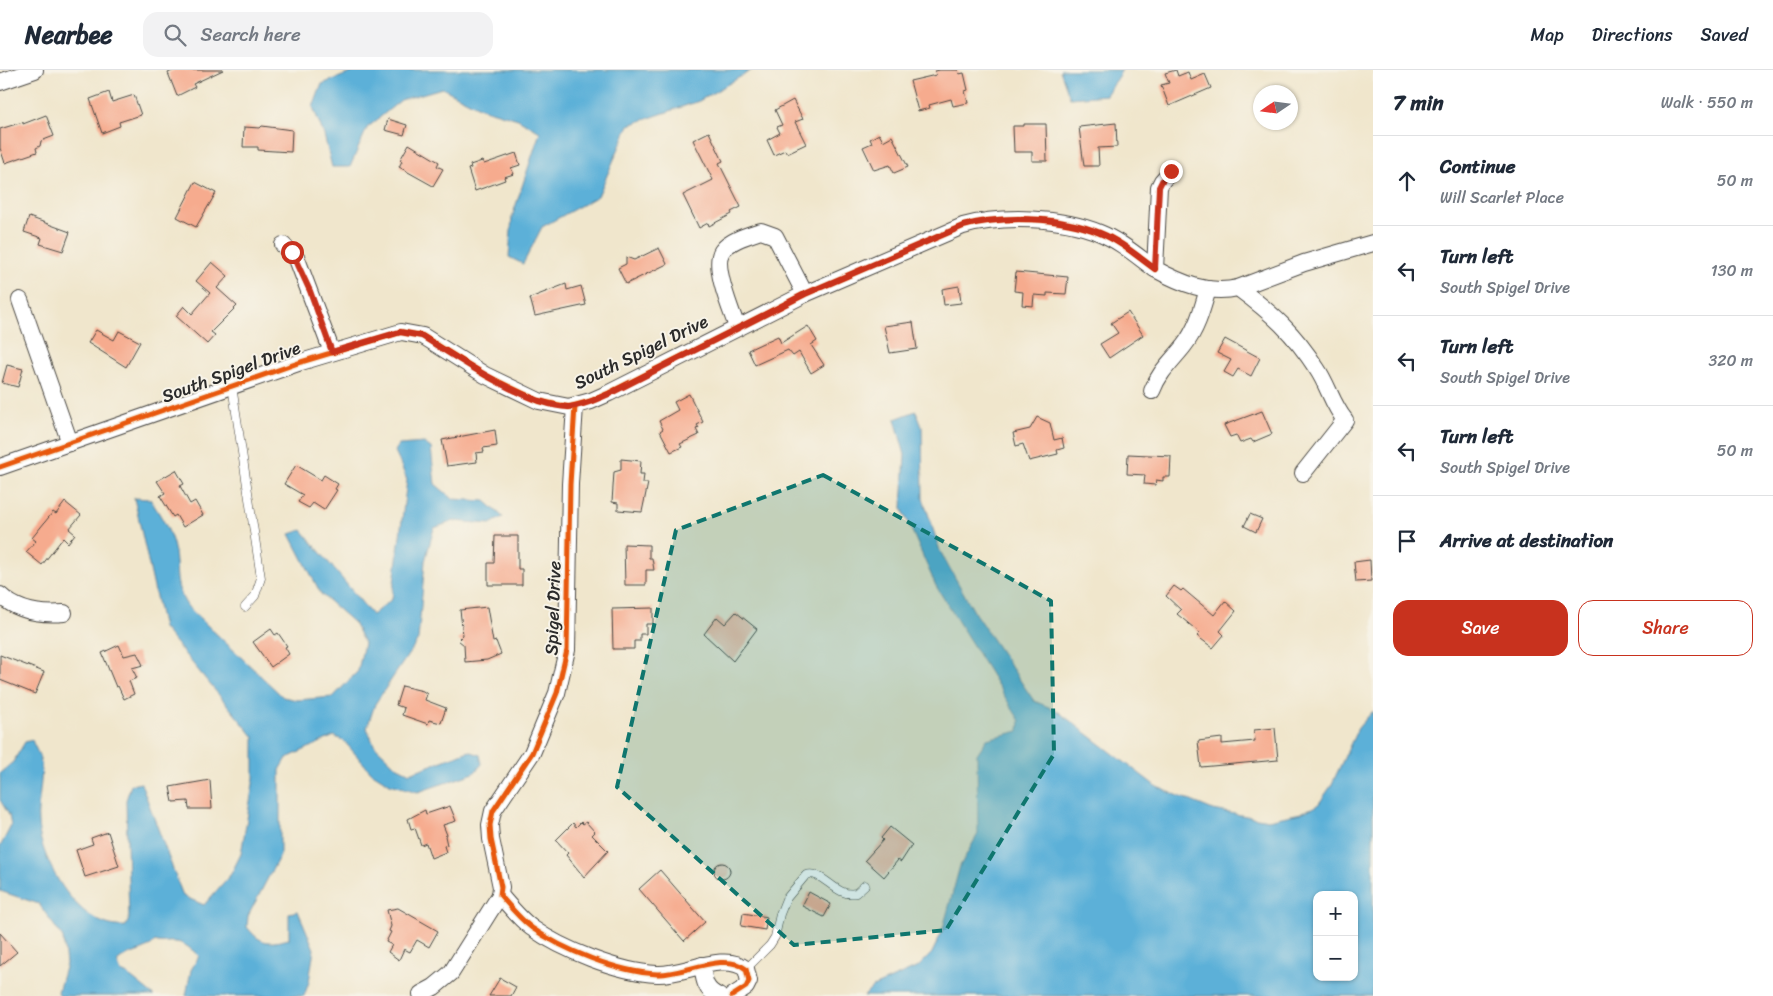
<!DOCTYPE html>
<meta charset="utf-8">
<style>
:root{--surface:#fff;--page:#f2f2f3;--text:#1f2937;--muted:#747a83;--line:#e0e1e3;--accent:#c8321e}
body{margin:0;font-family:Sriracha,sans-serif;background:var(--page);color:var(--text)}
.controls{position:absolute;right:15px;bottom:15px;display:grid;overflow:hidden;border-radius:10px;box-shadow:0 1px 4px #0004}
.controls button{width:45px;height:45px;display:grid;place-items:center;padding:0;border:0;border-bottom:1px solid var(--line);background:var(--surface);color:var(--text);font:25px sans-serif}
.compass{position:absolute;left:1253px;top:15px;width:45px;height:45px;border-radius:50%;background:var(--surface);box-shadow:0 1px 4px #0004;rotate:257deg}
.stop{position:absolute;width:15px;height:15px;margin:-11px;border:4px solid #c8321e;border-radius:50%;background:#fff}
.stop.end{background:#c8321e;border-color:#fff;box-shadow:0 1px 5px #0008}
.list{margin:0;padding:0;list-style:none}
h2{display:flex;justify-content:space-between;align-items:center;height:65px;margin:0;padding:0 20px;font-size:21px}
h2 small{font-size:16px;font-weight:400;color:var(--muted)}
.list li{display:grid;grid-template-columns:32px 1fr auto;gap:15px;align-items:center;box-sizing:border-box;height:90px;padding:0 20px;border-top:1px solid var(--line)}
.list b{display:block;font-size:19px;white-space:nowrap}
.list p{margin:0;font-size:16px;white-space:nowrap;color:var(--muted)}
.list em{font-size:16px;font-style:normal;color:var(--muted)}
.actions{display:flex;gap:10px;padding:15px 20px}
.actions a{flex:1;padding:11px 0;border:1px solid var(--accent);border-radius:15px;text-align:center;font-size:18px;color:var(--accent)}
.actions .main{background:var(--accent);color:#fff}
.icon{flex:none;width:28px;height:28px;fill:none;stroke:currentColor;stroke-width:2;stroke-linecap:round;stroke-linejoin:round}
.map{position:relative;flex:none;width:1373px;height:926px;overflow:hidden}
header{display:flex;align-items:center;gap:30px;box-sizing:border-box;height:70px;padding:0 25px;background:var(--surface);border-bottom:1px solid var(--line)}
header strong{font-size:24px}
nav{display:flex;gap:28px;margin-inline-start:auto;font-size:18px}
.search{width:350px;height:45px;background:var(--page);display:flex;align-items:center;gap:12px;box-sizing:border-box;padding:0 18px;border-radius:15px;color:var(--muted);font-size:19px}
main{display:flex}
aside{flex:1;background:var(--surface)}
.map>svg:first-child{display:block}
.water{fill:#5cb0d8;stroke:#446e82;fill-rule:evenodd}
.building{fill:#f6ab8e}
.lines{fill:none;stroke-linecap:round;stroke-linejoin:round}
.lane-casing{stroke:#494743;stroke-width:9}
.street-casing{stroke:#494743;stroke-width:18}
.lane{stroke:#fff;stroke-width:8}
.street{stroke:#fff;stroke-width:16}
.cycleway-casing{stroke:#f7f3e8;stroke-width:8}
.cycleway{stroke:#e8590c;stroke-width:5}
.route{stroke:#c8321e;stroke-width:6}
.marked{fill:#0f766e;fill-opacity:0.2;stroke:#0f766e;stroke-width:4;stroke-dasharray:10 6;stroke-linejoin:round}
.labels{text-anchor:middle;stroke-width:4;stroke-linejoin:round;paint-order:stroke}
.street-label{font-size:18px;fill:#2b2b2b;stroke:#f7f3e8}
</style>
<header>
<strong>Nearbee</strong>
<div class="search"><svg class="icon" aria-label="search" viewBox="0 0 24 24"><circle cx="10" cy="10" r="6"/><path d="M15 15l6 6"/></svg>Search here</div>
<nav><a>Map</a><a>Directions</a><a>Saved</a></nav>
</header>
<main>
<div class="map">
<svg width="1373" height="926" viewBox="0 0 1373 926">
<rect width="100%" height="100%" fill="#f7f3e8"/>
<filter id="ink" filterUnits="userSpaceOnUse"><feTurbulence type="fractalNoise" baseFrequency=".02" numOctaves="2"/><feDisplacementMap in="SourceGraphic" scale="10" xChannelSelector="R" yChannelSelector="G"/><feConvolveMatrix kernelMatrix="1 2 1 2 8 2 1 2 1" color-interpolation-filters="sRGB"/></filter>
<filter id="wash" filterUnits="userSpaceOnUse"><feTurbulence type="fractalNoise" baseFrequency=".0096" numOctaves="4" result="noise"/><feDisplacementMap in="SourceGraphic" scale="20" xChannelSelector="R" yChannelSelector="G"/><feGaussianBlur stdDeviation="1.12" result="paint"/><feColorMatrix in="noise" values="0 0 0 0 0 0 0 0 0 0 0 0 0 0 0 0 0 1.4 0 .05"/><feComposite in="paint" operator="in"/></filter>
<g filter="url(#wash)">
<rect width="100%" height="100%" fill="#f0e6cc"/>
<g class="water">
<path d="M358,0H752L699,31L629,55L598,126L542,157L523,194L509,187L512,147L540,62L518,49L481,38L442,18L401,30L367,58L350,97H332L324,65L313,37L322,14Z"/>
<path d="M1060,0H1122L1106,25L1070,28Z"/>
<path d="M916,341L922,357L923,428L940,481L976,545L1034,631L1056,640L1157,717L1213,740L1268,750L1301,743L1318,735L1331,716L1358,658L1373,641V926H864L873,917L918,897L932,883L942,862L960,796L978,764L977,684L987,669L1019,661L1020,651L936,516L902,438L905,385L895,349ZM1317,825H1354V907H1317Z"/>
<path d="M424,373L431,378L435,414L453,429L485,431L503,447L490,454L454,451L434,458L425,491L418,570L375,634L367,658L374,675L396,696L410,703L469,681L480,685L482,694L474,703L418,722L390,714L371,702L344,671L334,666L287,688L280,700V785L248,846L247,857C261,875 269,874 289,869V843L298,841L314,879L309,912L304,926H186L191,900L199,886C192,880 184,872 175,872C167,871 162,874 155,871C145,884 128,881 117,892L121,902L128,905L154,926H60L58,922L66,894L63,868L39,834L0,821V777L11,756L9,745L0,730V703L13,692L25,672L32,670C34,676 38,682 40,688C45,706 36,734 38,753C41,793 80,861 126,856L129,849L126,730L131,715L141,713L183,826L204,835L231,804L241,784L254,708V667L163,558L134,428L150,429C159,443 169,458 173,474C180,500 171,512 188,537L283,627L297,630L333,627L358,601L364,573L354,553L321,524L290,464L302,460L372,545L392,529L407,410L395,381L399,375Z"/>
</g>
<g id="blocks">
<g class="building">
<path d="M174,0H223L193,14L195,17L177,26L168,3Z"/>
<path d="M940,0H958L959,4L964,3L968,20L965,21L968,33L953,36L951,29L929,35L930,38L918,41L910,11L936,5L935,1Z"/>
<path d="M1176,0L1178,6L1188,2L1191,10L1205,4L1211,18L1169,36L1161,15L1169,13L1165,3Z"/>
<path d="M109,22L112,32L134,25L141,45L119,52L120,56L102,63L90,29Z"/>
<path d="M793,30L803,49L795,52L806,74L787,83L785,80L774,85L767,70L780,63L777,57L782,55L775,40Z"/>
<path d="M46,45L54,66L41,71L40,76L36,78L37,82L5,93L0,78V59L23,52V54Z"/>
<path d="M388,49L407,55L404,65L385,60Z"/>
<path d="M1116,53L1117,77L1098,78L1099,96H1084L1079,57Z"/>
<path d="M1024,54H1046L1047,91H1032V82H1014L1013,56H1024Z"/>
<path d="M262,56L292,60L291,82L258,80V77H243L244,57L260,58Z"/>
<path d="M709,62L723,91L719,93L741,137L731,142L732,144L709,156L708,153L699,158L683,125L713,110L693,70Z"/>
<path d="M879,64L883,71L892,66L908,97L894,103L890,95L874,100L863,77L872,73L870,69Z"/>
<path d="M409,74L439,92L437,96L443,99L433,116L399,97L402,91L400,90Z"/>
<path d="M516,83L520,95L511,98L514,104L504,107L505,110L475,121L468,99L471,98L470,95L482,91L484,94Z"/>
<path d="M195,112L216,123L196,157L177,147Z"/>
<path d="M29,147L70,162L63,181L40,174L42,168L24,162Z"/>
<path d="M659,178L667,194L626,214L618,198L626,194V187L634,190Z"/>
<path d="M212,192L228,206L217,218L237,236L211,262L215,265L207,274L176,246L184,236L192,244L210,223L196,211Z"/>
<path d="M1016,202L1068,207L1066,224L1047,223V226L1034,225L1033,236L1022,235L1023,222L1014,221Z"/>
<path d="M566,214L567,220L581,216L586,235L535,246L530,228Z"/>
<path d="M959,216L961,233L944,235L942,219Z"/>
<path d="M1128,242L1143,265L1109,288L1100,274L1118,263L1111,253Z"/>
<path d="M913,252L917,279L890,283L884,256Z"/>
<path d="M808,256L817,271L811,275L824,295L811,303L799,282L793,286L788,280L755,295L748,280L778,266L781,273Z"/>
<path d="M96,260L114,270L119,261L140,272L126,297L88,273Z"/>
<path d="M1225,269L1260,288L1251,306L1238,299L1233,307L1224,302L1231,290L1217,283Z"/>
<path d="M7,295L23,299L18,317L2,313Z"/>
<path d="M689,324L703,352L697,355L699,358L696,359L699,365L680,374L682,377L671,382L660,361L663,359L659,351L678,340L674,332Z"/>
<path d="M1262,341L1272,364L1253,372L1251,369L1240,373L1236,365L1230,367L1224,355Z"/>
<path d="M1037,347L1050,353L1054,370L1062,368L1064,378L1057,380L1058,384L1029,391L1023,374L1016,376L1013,363L1030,359Z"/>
<path d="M495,360L497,376L483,378L484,382L476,383L477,392L447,396L442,370Z"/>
<path d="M1128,384L1171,386L1170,407H1163V411L1156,410L1155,415L1144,414L1145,405L1127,404Z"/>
<path d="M621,389L641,391L640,404H644L643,413H648L642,442L618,440V433L612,432L614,402L621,400Z"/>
<path d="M296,395L321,410L324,405L338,414L335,419L337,420L324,440L313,433L309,438L298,432L303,425L284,414Z"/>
<path d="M176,400L184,414L180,416L190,434L195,431L203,445L183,457L176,445L173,447L160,426L165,423L157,411Z"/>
<path d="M65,432L81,445L69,459L75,464L68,473L63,468L42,495L26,482L36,471L32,468L53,442L56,444Z"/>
<path d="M1250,444L1262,449L1256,462L1244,456Z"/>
<path d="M495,466H518V499H522V515H488V493H494Z"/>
<path d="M624,474L649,475V488H652L654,500H646V515H625Z"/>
<path d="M1370,490L1371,511L1356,512L1354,492Z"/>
<path d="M1174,516L1181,521L1183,519L1214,545L1225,531L1236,541L1220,561L1224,565L1213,578L1197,566L1200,563L1177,544L1181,540L1166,526Z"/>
<path d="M487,537L493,572L496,571L501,584L487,590L465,592L464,575L458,570L463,565L460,540Z"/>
<path d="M653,538V554H646V564H640V571H634V579H613L612,539Z"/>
<path d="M736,542L757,559L733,591L704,564L717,547L725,554Z"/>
<path d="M271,559L275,565L278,563L287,576L285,577L289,584L271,597L253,572Z"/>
<path d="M119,575L124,586L137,583L143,595L132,598L137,608L129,611L134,624L124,629L118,616L116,617L102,583Z"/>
<path d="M0,585L44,602L35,624L0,610Z"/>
<path d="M402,616L423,621L427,624L425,630L446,638L441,653L429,650L428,654L402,645L404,638L396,635Z"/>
<path d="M1275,658L1278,690L1201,697L1198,671L1222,668V674L1255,671L1254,660Z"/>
<path d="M210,710L212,739H189L188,731L173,732L170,717Z"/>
<path d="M450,736L456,751L443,755L447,765L445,766L447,775L444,776L446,782L431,788L426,773L421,775L415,758L411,759L408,749L425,740L426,744Z"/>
<path d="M581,752L583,754L586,752L595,762L592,765L608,781L584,807L566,785L568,783L556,770L573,753L576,757Z"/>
<path d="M890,757L912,775L901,792L898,790L884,807L865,790L883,770L881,768Z"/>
<path d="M108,762L119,796L85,807L76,780L93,774L91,768Z"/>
<circle cx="722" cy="801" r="8"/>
<path d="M660,800L705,852L684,871L639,819Z"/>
<path d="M809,822L831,834L824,847L802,836Z"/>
<path d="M398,838L438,861L429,877L417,870L410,882L404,879L399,890L388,882L392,875L386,872L391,862L389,861L391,856L387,840Z"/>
<path d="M743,843L767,847L765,860L741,856Z"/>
<path d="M0,863L17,882L0,896Z"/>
<path d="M500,908L516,917L511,926H489Z"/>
</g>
</g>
</g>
<g filter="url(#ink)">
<use href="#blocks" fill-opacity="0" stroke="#494743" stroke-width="1"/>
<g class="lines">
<g class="lane-casing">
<g id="lane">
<path d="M232,316L261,508L255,526L245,537"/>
<path d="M746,899L770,875L775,867L780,844L786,829L806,805C823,799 835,828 856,823L865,815"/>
</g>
</g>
<g class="street-casing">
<g id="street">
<path d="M0,12L35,0"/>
<path d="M1171,101L1162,111L1159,117L1155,199C1181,213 1208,225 1238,218C1272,243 1294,263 1317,299C1328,315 1332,334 1345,350L1303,403"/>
<path d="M283,175L297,189L332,282"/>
<path d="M1238,218L1304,193L1373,173"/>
<path d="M20,230L70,373"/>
<path d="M737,257C731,240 712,196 722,181C730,170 749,165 761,161L775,166L805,224"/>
<path d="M1152,321C1159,302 1171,292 1183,277C1197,259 1202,240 1208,219"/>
<path d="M575,336L570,414L567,580L557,623L532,683L493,741L490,755L491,769L501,817L500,825C510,837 520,849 532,858C563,880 618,902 657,904C681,906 724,881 746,899L749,911L746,917L732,926"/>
<path d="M0,397L301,292L401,262L423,266L485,305L539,331L569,337L591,331L609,323L805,224L963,156C1002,145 1062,147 1100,163C1120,171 1137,186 1155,199"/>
<path d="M0,525C18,542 41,545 64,543"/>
<path d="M702,895C704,909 704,920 719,926"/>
<path d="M421,924L434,917L451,903L500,825"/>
</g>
</g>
<use href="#lane" class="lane"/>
<use href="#street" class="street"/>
<g class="cycleway-casing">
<g id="cycleway">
<path d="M575,336L570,414L567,580L557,623L532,683L493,741L490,755L491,769L501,817L500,825C510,837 520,849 532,858C563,880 618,902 657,904C681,906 724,881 746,899L749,911L746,917L732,926"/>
<path d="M0,397L301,292L401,262L423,266L485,305L539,331L569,337L591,331L609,323L805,224L963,156C1002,145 1062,147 1100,163C1120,171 1137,186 1155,199"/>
</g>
</g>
<use href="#cycleway" class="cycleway"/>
</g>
</g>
<g class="lines" filter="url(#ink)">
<path class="route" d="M292,182L310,221L332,282L400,262L422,266C455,287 531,338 569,337C583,336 597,329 609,324L805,224L963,156C1002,145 1062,147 1100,163C1120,171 1137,186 1155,199L1159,117L1162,111L1171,101"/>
</g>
<path class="marked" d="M823,405L1051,531L1054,684L946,860L794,875L617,717L676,460Z"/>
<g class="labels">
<g class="street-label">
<text transform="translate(641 282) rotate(-26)" y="6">South Spigel Drive</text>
<text transform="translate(231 302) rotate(-20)" y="6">South Spigel Drive</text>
<text transform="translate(553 538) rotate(-88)" y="6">Spigel Drive</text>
</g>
</g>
</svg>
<div class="controls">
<button>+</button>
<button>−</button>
</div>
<svg class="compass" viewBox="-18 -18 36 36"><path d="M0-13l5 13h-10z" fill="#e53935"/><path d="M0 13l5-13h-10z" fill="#747a83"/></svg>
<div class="stop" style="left:292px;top:182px"></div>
<div class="stop end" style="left:1171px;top:101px"></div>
</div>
<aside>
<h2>7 min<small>Walk · 550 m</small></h2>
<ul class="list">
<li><svg class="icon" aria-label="ahead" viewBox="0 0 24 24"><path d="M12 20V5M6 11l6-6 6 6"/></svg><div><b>Continue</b><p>Will Scarlet Place</p></div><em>50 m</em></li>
<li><svg class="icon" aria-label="left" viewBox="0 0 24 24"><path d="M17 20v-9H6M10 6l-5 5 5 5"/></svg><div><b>Turn left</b><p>South Spigel Drive</p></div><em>130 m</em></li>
<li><svg class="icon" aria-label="left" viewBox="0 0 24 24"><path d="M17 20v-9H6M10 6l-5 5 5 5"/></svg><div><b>Turn left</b><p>South Spigel Drive</p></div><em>320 m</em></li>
<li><svg class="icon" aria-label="left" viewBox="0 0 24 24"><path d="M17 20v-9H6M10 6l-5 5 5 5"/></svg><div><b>Turn left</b><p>South Spigel Drive</p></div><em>50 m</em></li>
<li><svg class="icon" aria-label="arrive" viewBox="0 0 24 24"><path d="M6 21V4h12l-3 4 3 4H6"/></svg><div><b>Arrive at destination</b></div></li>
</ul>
<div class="actions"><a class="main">Save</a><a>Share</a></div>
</aside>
</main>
